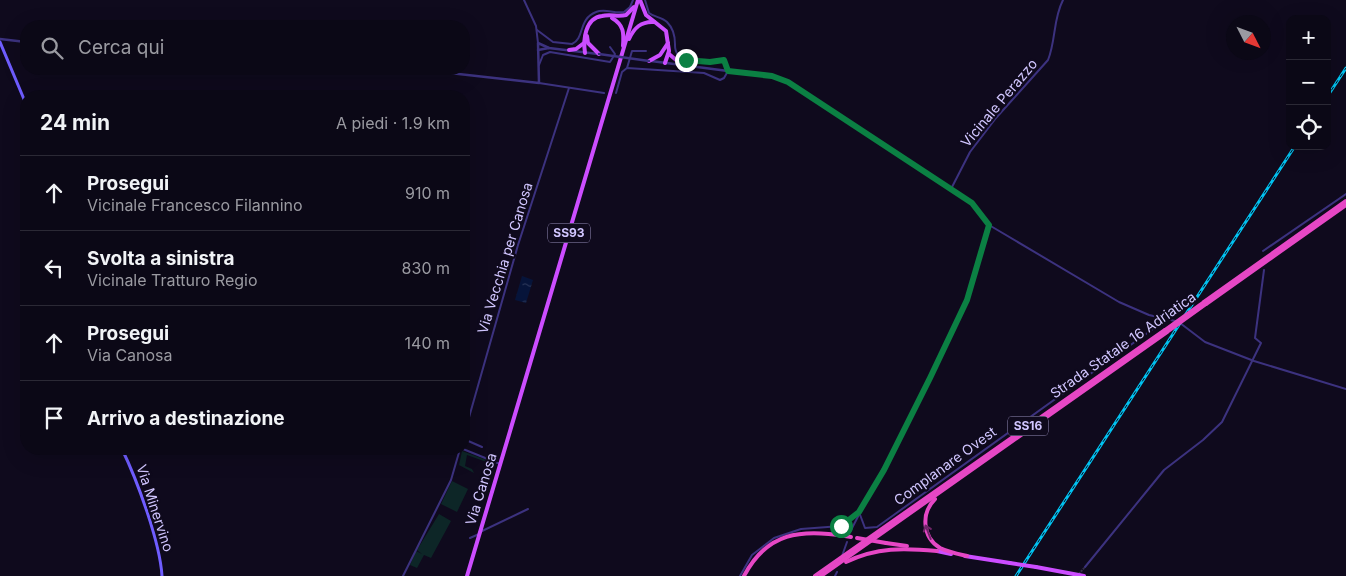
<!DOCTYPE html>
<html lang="it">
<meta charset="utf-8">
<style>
:root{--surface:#0b0816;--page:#191623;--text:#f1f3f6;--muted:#9a9aa1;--line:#2b2935}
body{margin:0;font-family:Inter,sans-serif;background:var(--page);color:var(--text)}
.controls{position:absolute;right:15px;top:15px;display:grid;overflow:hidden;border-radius:10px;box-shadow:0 5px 20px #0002}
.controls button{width:45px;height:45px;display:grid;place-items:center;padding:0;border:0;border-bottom:1px solid var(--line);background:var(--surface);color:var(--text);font:25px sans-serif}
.compass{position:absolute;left:1226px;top:15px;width:45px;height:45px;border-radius:50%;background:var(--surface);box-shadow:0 5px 20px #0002;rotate:132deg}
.stop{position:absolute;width:15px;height:15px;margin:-11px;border:4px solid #0b8043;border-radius:50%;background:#fff}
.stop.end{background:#0b8043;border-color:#fff;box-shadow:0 1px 5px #0008}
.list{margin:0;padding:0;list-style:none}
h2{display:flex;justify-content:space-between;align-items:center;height:65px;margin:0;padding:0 20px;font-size:21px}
h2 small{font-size:16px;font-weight:400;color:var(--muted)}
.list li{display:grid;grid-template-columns:32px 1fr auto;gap:15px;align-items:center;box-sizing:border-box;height:75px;padding:0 20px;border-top:1px solid var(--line)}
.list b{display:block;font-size:19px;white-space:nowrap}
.list p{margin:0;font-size:16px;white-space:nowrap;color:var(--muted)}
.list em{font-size:16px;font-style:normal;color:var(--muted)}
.icon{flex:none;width:28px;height:28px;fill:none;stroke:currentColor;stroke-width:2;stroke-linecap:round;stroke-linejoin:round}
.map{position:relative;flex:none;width:1346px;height:576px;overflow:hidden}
.search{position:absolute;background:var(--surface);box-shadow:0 5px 20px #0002;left:20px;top:20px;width:450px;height:55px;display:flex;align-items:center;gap:12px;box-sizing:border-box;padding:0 18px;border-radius:20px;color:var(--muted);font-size:19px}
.panel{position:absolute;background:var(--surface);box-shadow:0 5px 20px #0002;left:20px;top:90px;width:450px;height:365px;border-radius:20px}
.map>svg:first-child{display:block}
.garden{fill:#0d2627}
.water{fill:url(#water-ripples)}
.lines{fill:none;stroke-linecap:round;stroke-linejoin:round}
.minor-tunnel{stroke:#36304a;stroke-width:2;stroke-dasharray:2 1;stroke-linecap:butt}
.minor{stroke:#3c327f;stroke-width:2}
.tertiary{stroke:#3c327f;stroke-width:2.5}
.secondary{stroke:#6f5dff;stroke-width:3}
.primary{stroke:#cc4dff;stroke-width:4}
.trunk{stroke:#e647c5;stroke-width:4}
.rail-casing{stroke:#00c3f1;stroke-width:3}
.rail{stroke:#0f0a1d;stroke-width:1;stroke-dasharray:4;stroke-linecap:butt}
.tertiary-bridge{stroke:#3c327f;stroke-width:2.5}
.primary-bridge{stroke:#cc4dff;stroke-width:4}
.trunk-bridge{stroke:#e647c5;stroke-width:4}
.oneway{stroke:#702569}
.route{stroke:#0b8043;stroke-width:6}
.labels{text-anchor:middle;stroke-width:4.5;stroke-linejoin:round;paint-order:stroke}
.shield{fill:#0f0a1d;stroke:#978ebb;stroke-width:1}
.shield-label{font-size:12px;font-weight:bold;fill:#d1c6ff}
.street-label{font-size:14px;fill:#d1c6ff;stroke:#0f0a1d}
</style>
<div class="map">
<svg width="1346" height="576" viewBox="0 0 1346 576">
<defs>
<pattern id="water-ripples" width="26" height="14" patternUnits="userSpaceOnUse" patternTransform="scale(1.25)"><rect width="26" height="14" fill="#06143a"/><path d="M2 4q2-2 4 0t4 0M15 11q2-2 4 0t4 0" fill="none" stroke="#293558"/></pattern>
</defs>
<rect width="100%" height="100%" fill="#0f0a1d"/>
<g class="garden">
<path d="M462,451L495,463L492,477V464L467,455L465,466L472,469L474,473L459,465Z"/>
<path d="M452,481L468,489L457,512L441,504Z"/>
<path d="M439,514L451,521L431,558L424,555L417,568L410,565L416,551L422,554L417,550Z"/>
</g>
<path class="water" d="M522,276L533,280L526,303L515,300Z"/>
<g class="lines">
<path class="minor-tunnel" d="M1079,574L1085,567"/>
<g class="minor">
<path d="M524,0L536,26L538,43"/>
<path d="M645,0L649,13C654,17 662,17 667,22C673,28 675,36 675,44C674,69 709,60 724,60L728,71"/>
<path d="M537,30L553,42L572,44C585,38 578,19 596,12C605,8 614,14 624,12L630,7L633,0"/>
<path d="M539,65L543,55L550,52L610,62L615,54L610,47"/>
<path d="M627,68L632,51H646"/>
<path d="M728,71L772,76L788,82L972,203L989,225L1119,302L1149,315L1175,321"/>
<path d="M539,83L604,93"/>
<path d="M616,93L622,72L627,68L704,73L720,80L724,78L728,71"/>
<path d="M951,189L970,152L996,118L1048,60C1056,40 1053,19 1063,0"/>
<path d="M1263,251L1346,194"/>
<path d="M1180,323L1205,342L1254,361L1346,389"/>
<path d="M464,435L518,245L569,88"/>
<path d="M464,447L466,440L482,447"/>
<path d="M463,449L500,464"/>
<path d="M859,512L865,528L877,527L1164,321"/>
<path d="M480,532L528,509"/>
<path d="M850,532L930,378L967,300L989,225"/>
<path d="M470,538L479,534"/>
<path d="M842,556L847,542"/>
<path d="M1085,567L1164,470L1203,440L1222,422L1261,343L1255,338L1264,270"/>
<path d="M403,576L451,480L460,449"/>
<path d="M740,576L752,555L774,538L801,529L841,526L859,512"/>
<path d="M835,576L837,572"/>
</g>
<g class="tertiary">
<path d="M0,39L26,42"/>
<path d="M538,50L549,48"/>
<path d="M651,61L728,71"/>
<path d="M414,69L539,83L538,43L549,48L598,54"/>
</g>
<g class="secondary">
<path d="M0,42L26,104"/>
<path d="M122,449C137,480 160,542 162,576"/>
</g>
<g class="primary">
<path d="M640,0L646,15L666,31L669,51L665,63"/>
<path d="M612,18C624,25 624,33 623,46"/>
<path d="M587,36L588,43L599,54"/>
<path d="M629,39C634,28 641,21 654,22"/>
<path d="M569,50L576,49L584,43"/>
<path d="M585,53C583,40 585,18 602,16C610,14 618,17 626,15L634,7"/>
<path d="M669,54L682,65"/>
<path d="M649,61L660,55L668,43"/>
<path d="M937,551L951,554"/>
<path d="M965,556L1010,563"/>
<path d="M1036,567L1084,576"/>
<path d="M467,576L638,0"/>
</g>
<g class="trunk">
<path d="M1204,302L1346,201"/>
<path d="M1206,304L1346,205"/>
<path d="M935,499C921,513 922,537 940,548C948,552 958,554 967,556"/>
<path d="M886,543L907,546"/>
<path d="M846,562C877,547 904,548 937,551"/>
<path d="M744,576C767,532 801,529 845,536"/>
<path d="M815,576L1165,330"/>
<path d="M821,576L1167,332"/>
</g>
<g class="rail-casing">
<g id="rail">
<path d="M1327,97L1346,68"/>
<path d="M1016,576L1295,146"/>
</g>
</g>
<use href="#rail" class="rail"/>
<path class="tertiary-bridge" d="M599,54L649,61"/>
<path class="primary-bridge" d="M1010,563L1036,567"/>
<g class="trunk-bridge">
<path d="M1165,330L1204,302"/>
<path d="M1167,332L1206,304"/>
<path d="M845,536L851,537"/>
<path d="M857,538L886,543"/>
</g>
</g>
<defs><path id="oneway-shaft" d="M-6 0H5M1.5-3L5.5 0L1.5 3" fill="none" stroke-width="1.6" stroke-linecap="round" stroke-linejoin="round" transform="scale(1.25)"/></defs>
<use class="oneway" href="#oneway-shaft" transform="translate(928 532) rotate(-111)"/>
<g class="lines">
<path class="route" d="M686,60L710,62L724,60L728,71L772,76L788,82L972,203L989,225L967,300L930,378L884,470L859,512L841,526"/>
</g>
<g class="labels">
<g class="shield">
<rect x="548" y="223.5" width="42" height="19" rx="4"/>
<rect x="1008" y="416.5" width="40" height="19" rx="4"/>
</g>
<g class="shield-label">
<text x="569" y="237">SS93</text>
<text x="1028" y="430">SS16</text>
</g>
<g class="street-label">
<text transform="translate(999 103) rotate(-50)" y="5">Vicinale Perazzo</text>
<text transform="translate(505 258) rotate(-73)" y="5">Via Vecchia per Canosa</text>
<text transform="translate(1123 345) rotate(-35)" y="5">Strada Statale 16 Adriatica</text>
<text transform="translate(945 466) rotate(-36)" y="5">Complanare Ovest</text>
<text transform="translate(481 489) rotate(-73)" y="5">Via Canosa</text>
<text transform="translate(155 508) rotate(72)" y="5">Via Minervino</text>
</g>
</g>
</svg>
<div class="controls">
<button>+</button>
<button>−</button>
<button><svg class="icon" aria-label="locate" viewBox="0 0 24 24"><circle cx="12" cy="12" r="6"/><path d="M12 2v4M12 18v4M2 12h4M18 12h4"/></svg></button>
</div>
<svg class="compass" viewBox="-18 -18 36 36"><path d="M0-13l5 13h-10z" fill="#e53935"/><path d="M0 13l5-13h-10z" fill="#9a9aa1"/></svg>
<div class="stop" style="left:841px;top:526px"></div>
<div class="stop end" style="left:686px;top:60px"></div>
<div class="search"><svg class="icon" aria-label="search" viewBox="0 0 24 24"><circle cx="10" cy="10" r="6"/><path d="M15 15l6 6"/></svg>Cerca qui</div>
<section class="panel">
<h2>24 min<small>A piedi · 1.9 km</small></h2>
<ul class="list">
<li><svg class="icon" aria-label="ahead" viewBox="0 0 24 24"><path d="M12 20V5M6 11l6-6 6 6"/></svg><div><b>Prosegui</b><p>Vicinale Francesco Filannino</p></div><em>910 m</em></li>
<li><svg class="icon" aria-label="left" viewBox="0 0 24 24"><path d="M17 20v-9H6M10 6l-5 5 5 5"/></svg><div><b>Svolta a sinistra</b><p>Vicinale Tratturo Regio</p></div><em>830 m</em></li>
<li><svg class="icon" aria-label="ahead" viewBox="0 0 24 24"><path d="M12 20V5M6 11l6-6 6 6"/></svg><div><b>Prosegui</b><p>Via Canosa</p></div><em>140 m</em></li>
<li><svg class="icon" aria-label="arrive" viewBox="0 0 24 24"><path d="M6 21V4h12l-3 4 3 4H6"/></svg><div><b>Arrivo a destinazione</b></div></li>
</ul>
</section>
</div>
